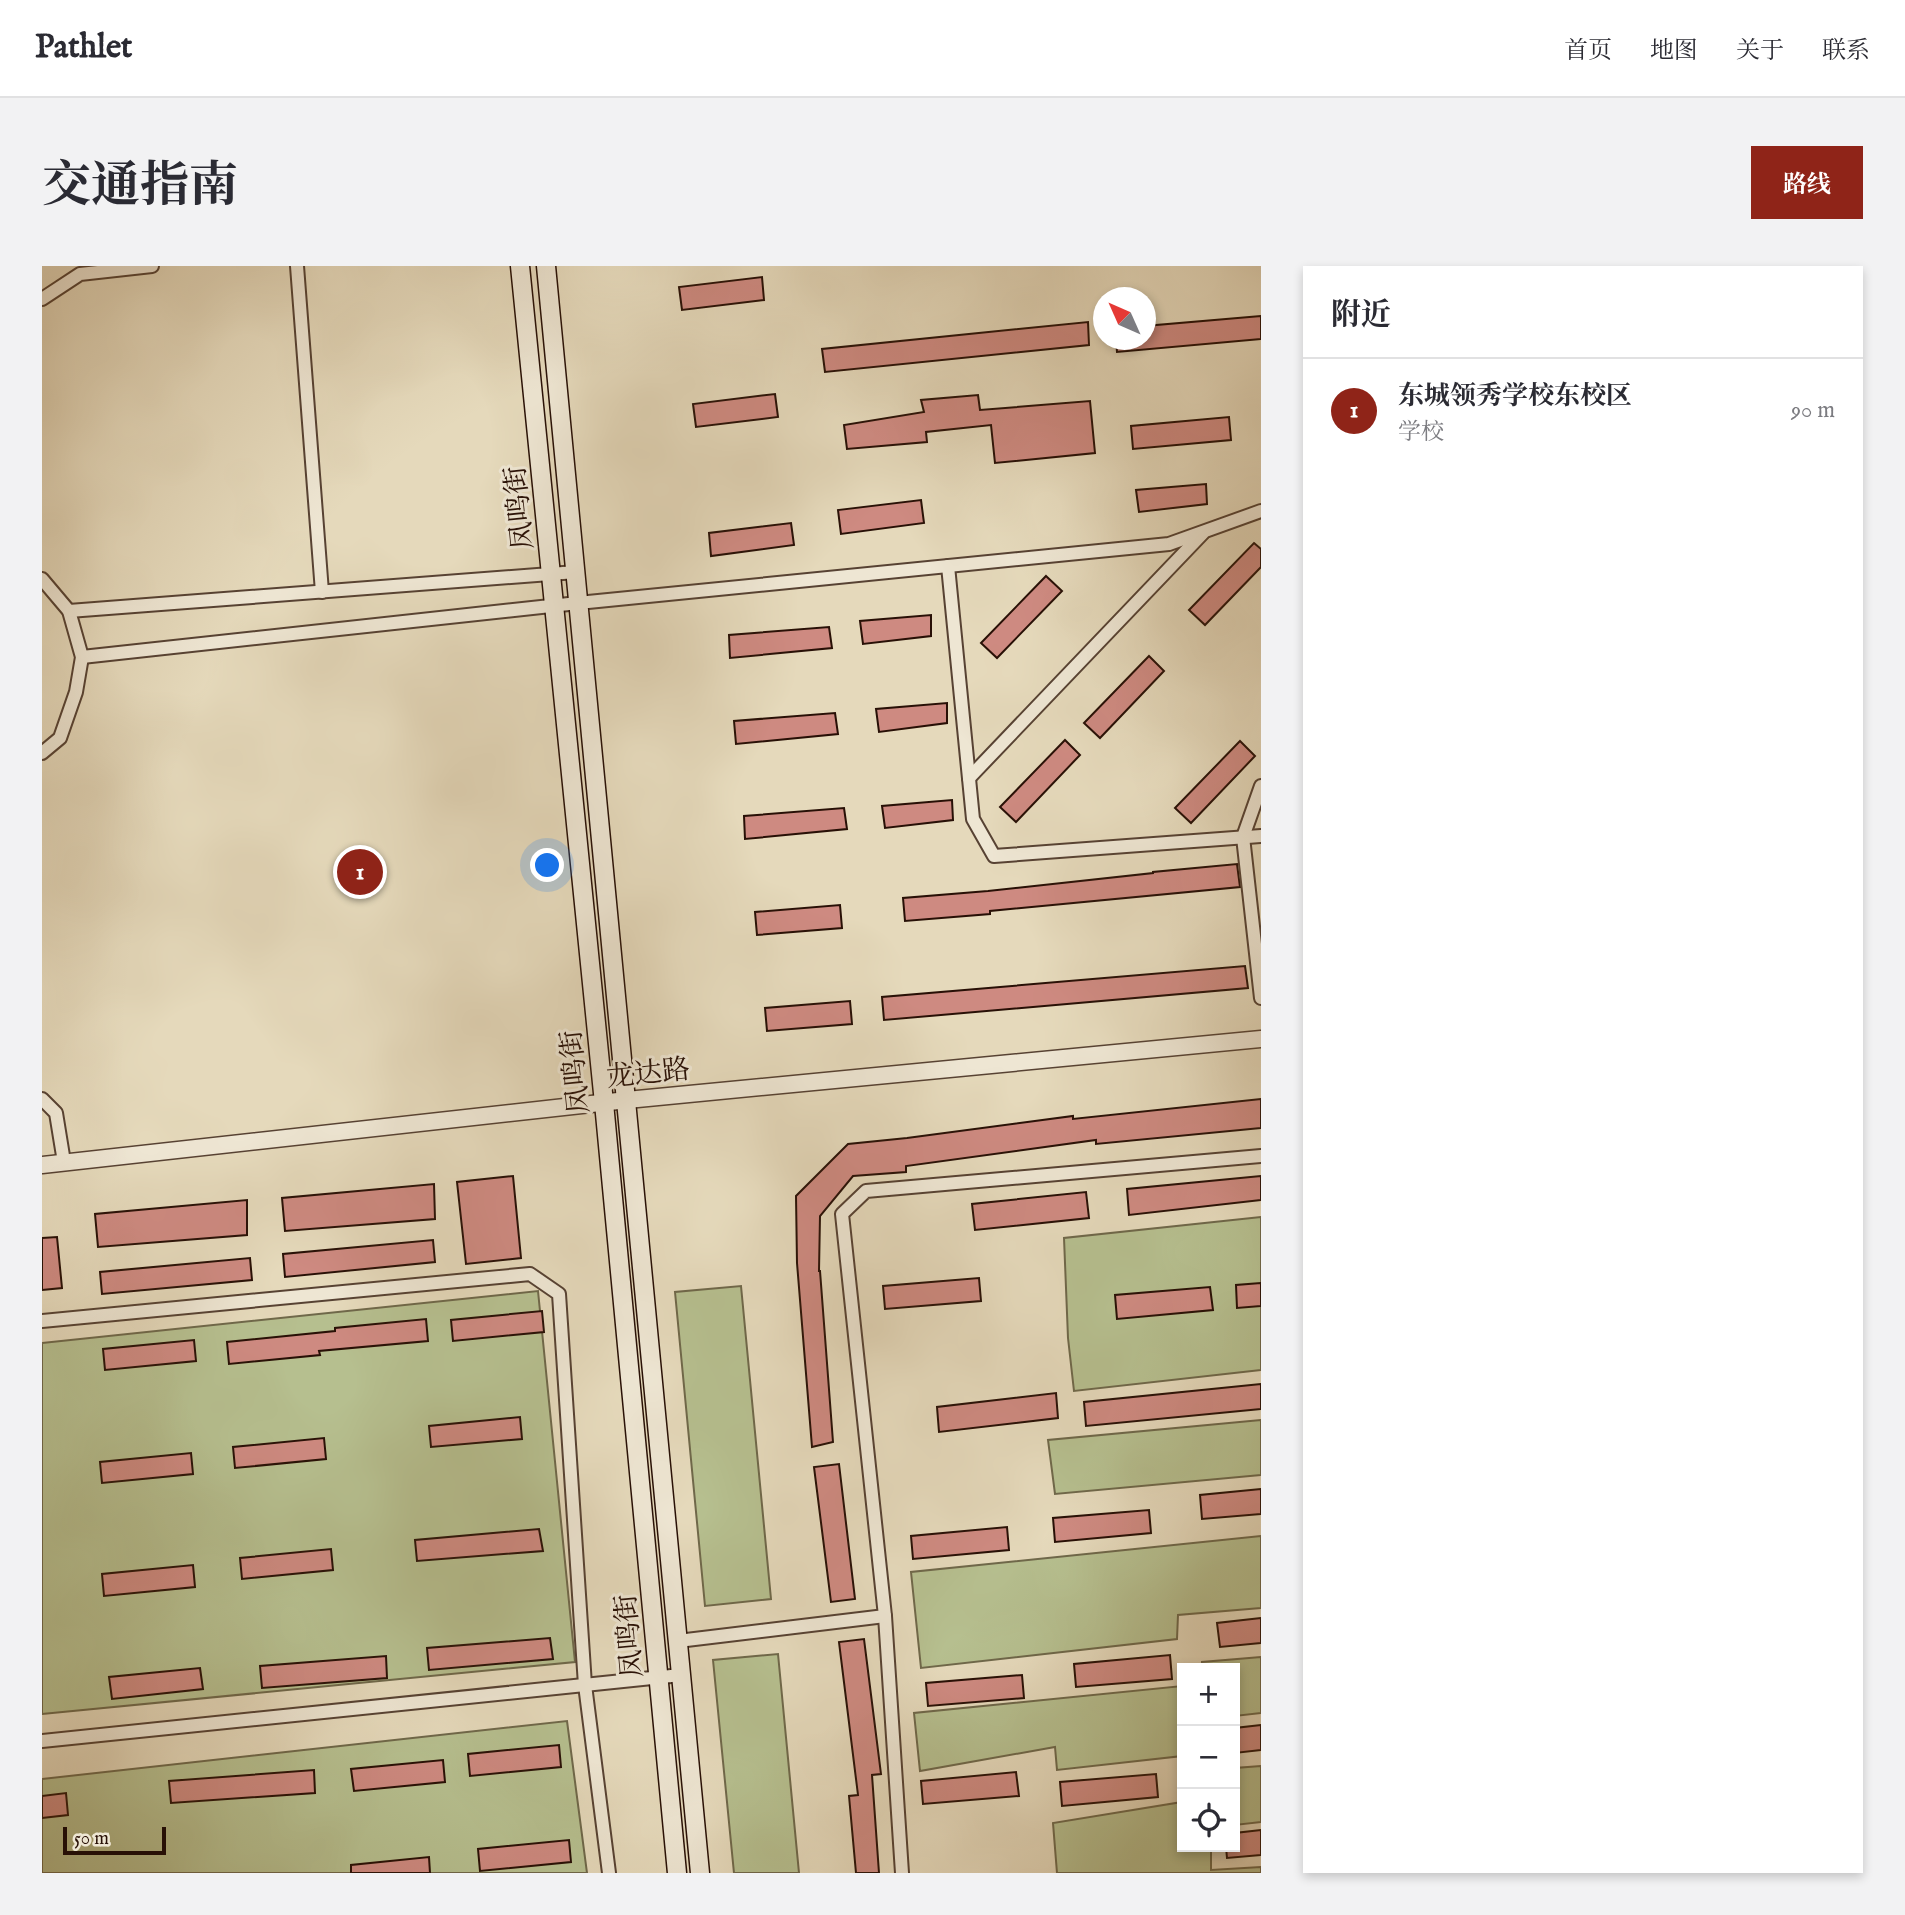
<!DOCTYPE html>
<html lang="zh">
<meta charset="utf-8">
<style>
:root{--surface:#fff;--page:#f2f2f3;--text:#2b2b33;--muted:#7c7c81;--line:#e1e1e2;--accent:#8f2418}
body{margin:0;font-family:"IM FELL English","Noto Serif SC",serif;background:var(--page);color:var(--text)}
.controls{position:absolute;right:21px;bottom:21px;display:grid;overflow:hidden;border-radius:0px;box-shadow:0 4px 10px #0003}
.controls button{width:63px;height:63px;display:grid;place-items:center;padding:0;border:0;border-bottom:2px solid var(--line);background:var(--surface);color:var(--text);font:35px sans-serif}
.compass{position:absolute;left:1051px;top:21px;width:63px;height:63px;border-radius:50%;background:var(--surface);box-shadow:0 4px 10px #0003;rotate:315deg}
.scale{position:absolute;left:21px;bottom:18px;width:103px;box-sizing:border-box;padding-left:7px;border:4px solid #281006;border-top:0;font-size:19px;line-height:24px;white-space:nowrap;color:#281006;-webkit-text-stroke:5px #eee6d3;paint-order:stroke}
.you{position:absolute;left:506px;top:600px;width:24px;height:24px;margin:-18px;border:5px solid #fff;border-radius:50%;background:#1a73e8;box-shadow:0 0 0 10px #1a73e833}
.badge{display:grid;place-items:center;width:46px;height:46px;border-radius:50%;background:var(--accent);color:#fff;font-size:23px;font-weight:700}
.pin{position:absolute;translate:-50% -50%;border:4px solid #fff;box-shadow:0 2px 7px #0006}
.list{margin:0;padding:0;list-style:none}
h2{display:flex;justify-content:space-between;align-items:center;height:91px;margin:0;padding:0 28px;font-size:30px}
h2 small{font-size:23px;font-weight:400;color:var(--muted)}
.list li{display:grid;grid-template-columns:46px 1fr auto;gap:21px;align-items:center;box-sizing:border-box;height:105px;padding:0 28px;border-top:2px solid var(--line)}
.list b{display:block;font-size:26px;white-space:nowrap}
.list p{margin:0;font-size:23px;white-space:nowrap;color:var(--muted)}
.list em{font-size:23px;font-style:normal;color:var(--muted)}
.icon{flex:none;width:38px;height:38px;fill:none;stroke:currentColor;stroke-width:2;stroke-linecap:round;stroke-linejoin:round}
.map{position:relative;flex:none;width:1219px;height:1607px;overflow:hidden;border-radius:0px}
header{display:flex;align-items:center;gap:42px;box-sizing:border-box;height:98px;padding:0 35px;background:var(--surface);border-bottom:2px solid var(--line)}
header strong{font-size:33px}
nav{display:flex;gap:38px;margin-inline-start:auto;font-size:24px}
.intro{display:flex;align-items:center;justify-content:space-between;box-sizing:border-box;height:168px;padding:0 42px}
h1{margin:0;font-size:49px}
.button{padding:18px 32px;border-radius:0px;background:var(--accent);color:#fff;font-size:24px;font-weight:700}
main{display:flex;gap:42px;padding:0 42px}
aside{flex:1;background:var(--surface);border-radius:0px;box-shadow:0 4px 10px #0003}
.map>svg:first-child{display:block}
.green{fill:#b6bf8f;stroke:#6f684a;stroke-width:2}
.building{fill:#ce8a81;stroke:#281006;stroke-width:2}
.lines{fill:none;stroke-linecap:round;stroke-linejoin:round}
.minor-casing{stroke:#574233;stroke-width:16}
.tertiary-casing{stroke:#574233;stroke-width:19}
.secondary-casing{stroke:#281006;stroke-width:21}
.minor{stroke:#eee6d3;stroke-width:12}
.tertiary{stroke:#eee6d3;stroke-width:16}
.secondary{stroke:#eee6d3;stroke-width:18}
.labels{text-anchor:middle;stroke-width:6;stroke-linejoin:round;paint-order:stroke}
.street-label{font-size:28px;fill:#281006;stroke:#eee6d3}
</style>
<header>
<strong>Pathlet</strong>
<nav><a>首页</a><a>地图</a><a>关于</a><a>联系</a></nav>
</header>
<div class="intro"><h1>交通指南</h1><a class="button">路线</a></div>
<main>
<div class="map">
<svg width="1219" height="1607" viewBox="0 0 1219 1607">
<rect width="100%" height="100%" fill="#e5d9bb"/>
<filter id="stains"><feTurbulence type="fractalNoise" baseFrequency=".00286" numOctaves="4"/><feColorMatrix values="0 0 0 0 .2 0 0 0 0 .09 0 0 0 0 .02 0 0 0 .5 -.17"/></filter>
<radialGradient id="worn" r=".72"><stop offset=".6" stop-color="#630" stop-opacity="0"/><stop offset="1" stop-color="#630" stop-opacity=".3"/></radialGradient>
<g class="green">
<path d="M1219,951V1104L1032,1125L1026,1072L1022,972Z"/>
<path d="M699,1020L729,1333L663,1340L633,1026Z"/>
<path d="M496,1025L533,1396L0,1448V1077Z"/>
<path d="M1219,1154V1209L1013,1228L1006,1174Z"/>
<path d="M1219,1270V1342L1136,1349L1135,1373L879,1402L869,1306Z"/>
<path d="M736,1388L757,1607H692L671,1394Z"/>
<path d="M1219,1391V1447L1193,1450V1402H1160V1396Z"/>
<path d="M1140,1420V1490L1015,1504L1013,1481L878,1505L872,1447Z"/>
<path d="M525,1455L545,1607H0V1513Z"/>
<path d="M1219,1500V1556L1193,1559V1502Z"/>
<path d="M1140,1536V1581H1169V1604L1219,1601V1607H1015L1011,1557Z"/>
</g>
<g class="building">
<path d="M720,11L722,34L640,44L637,21Z"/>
<path d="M1219,50V73L1075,86L1074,74H1103V60Z"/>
<path d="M1046,56L1047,79L783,106L780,83Z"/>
<path d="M733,128L736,151L654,161L651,138Z"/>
<path d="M936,129L938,144L1048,135L1053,187L953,197L949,159L884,166L885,176L805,183L802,159L882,146L879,134Z"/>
<path d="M1187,151L1189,174L1091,183L1089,160Z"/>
<path d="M1164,218L1165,238L1097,246L1094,224Z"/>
<path d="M879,234L882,257L799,268L796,244Z"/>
<path d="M749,257L752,279L669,290L667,267Z"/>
<path d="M1212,277L1219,283V301L1163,359L1147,344Z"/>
<path d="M1004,310L1020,325L955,392L939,377Z"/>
<path d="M889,349V370L821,378L818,355Z"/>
<path d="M787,361L790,382L688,392L687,369Z"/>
<path d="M1107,390L1122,405L1058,472L1042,457Z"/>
<path d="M905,437V457L837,466L834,443Z"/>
<path d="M793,447L796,468L694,478L692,455Z"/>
<path d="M1023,474L1038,489L974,556L958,541Z"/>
<path d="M1198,475L1213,490L1149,557L1133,542Z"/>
<path d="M910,534L911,554L843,562L840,540Z"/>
<path d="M802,542L805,563L703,573L702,550Z"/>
<path d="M1195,598L1198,621L948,645V648L863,655L861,632L946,625L1111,607V606Z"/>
<path d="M798,639L800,662L715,669L713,646Z"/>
<path d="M1203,700L1206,722L842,754L840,731Z"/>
<path d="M808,735L810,758L725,765L723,742Z"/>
<path d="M1219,833V862L1054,878V874L864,900V906L811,910L778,950L777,1005H778L791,1176L770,1181L755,997L754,930L806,878L865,872L1031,850V853Z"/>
<path d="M471,910L479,992L424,998L415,916Z"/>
<path d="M1219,910V934L1087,949L1085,923Z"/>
<path d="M392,918L393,953L243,965L240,932Z"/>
<path d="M1044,926L1047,952L933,964L930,938Z"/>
<path d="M205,934V969L56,981L53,948Z"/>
<path d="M15,971L20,1022L0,1024V972Z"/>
<path d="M391,974L393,996L243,1011L241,988Z"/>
<path d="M208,992L210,1014L60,1028L58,1006Z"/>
<path d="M937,1012L939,1035L843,1043L841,1020Z"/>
<path d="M1219,1017V1040L1195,1042L1194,1019Z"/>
<path d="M1168,1021L1171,1044L1075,1053L1073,1029Z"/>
<path d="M500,1045L502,1066L411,1075L409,1054Z"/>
<path d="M384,1053L386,1075L277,1085L278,1089L187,1098L185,1076L293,1065V1062Z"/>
<path d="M152,1074L154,1095L63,1104L61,1083Z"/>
<path d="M1219,1118V1143L1044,1160L1042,1136Z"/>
<path d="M1014,1127L1016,1152L897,1166L895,1141Z"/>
<path d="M478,1151L480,1173L389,1181L387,1160Z"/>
<path d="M282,1172L284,1193L193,1202L191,1181Z"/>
<path d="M149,1187L151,1208L60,1217L58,1196Z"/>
<path d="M797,1198L813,1333L789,1336L772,1201Z"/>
<path d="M1219,1223V1248L1160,1253L1158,1229Z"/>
<path d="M1107,1244L1109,1267L1013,1276L1011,1252Z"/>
<path d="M965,1261L967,1284L871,1293L869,1270Z"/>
<path d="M497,1263L501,1285L375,1295L373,1274Z"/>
<path d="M289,1283L291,1304L200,1313L198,1292Z"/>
<path d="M151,1299L153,1321L62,1330L60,1308Z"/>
<path d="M1219,1352V1377L1178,1381L1175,1357Z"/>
<path d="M508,1372L511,1393L387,1404L385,1382Z"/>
<path d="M822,1373L839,1508L830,1509L837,1607H814L807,1530L816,1529L797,1376Z"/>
<path d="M1128,1389L1130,1413L1034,1421L1032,1398Z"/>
<path d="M344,1390L345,1412L220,1422L218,1400Z"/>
<path d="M158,1402L161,1423L70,1433L67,1411Z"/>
<path d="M980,1409L982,1432L886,1440L884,1417Z"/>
<path d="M1219,1459V1484L1193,1487V1462Z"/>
<path d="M517,1479L519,1501L428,1510L426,1488Z"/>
<path d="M401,1494L403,1516L312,1525L309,1503Z"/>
<path d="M272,1504L273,1527L129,1537L127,1515Z"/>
<path d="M974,1506L977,1530L881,1538L879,1515Z"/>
<path d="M1114,1508L1116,1531L1020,1540L1018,1516Z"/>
<path d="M24,1527L26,1549L0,1552V1530Z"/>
<path d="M1219,1564V1589L1185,1592L1184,1581H1193V1567Z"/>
<path d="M527,1574L529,1596L438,1605L436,1583Z"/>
<path d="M387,1591L388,1607H309V1599Z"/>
</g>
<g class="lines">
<g class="minor-casing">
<g id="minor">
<path d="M255,0L280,326"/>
<path d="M0,33L38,8L110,0"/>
<path d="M906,300L931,553L952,590L1219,570"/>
<path d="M0,313L27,345L40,391L34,426L18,472L0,487"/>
<path d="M27,345L534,306"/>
<path d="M40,391L536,337L1127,278L1219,245"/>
<path d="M927,512L1161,267"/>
<path d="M1219,520L1201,571L1219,732"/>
<path d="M0,833L14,847L22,896"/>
<path d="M0,1055L488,1008L517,1028L543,1419L567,1607"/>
<path d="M843,1350L860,1607"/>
<path d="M636,1375L843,1350L800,948L824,925L1219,890"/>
<path d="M0,1475L639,1409"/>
</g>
</g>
<g class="tertiary-casing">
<path id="tertiary" d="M0,899L585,834L1219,773"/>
</g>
<g class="secondary-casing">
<g id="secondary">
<path d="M478,0L562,837L635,1607"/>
<path d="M504,0L658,1607"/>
</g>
</g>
<use href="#minor" class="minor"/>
<use href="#tertiary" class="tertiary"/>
<use href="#secondary" class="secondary"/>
</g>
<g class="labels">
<g class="street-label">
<text transform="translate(476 242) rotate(-96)" y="10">凤鸣街</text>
<text transform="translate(532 806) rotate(-96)" y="10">凤鸣街</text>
<text transform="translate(606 806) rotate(-6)" y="10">龙达路</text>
<text transform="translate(586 1370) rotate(-95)" y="10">凤鸣街</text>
</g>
</g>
<rect width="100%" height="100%" filter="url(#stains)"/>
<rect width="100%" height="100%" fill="url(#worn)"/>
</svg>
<div class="controls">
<button>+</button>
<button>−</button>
<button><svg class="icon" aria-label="locate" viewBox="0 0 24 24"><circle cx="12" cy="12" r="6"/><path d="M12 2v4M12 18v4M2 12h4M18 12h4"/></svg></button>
</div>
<svg class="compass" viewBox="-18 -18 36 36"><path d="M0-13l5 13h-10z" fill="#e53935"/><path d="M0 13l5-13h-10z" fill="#7c7c81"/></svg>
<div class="scale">50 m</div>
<div class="you"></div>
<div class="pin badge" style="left:318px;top:606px">1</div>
</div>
<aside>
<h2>附近<small></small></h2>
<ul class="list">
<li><span class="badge">1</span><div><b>东城领秀学校东校区</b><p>学校</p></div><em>90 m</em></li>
</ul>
</aside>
</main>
